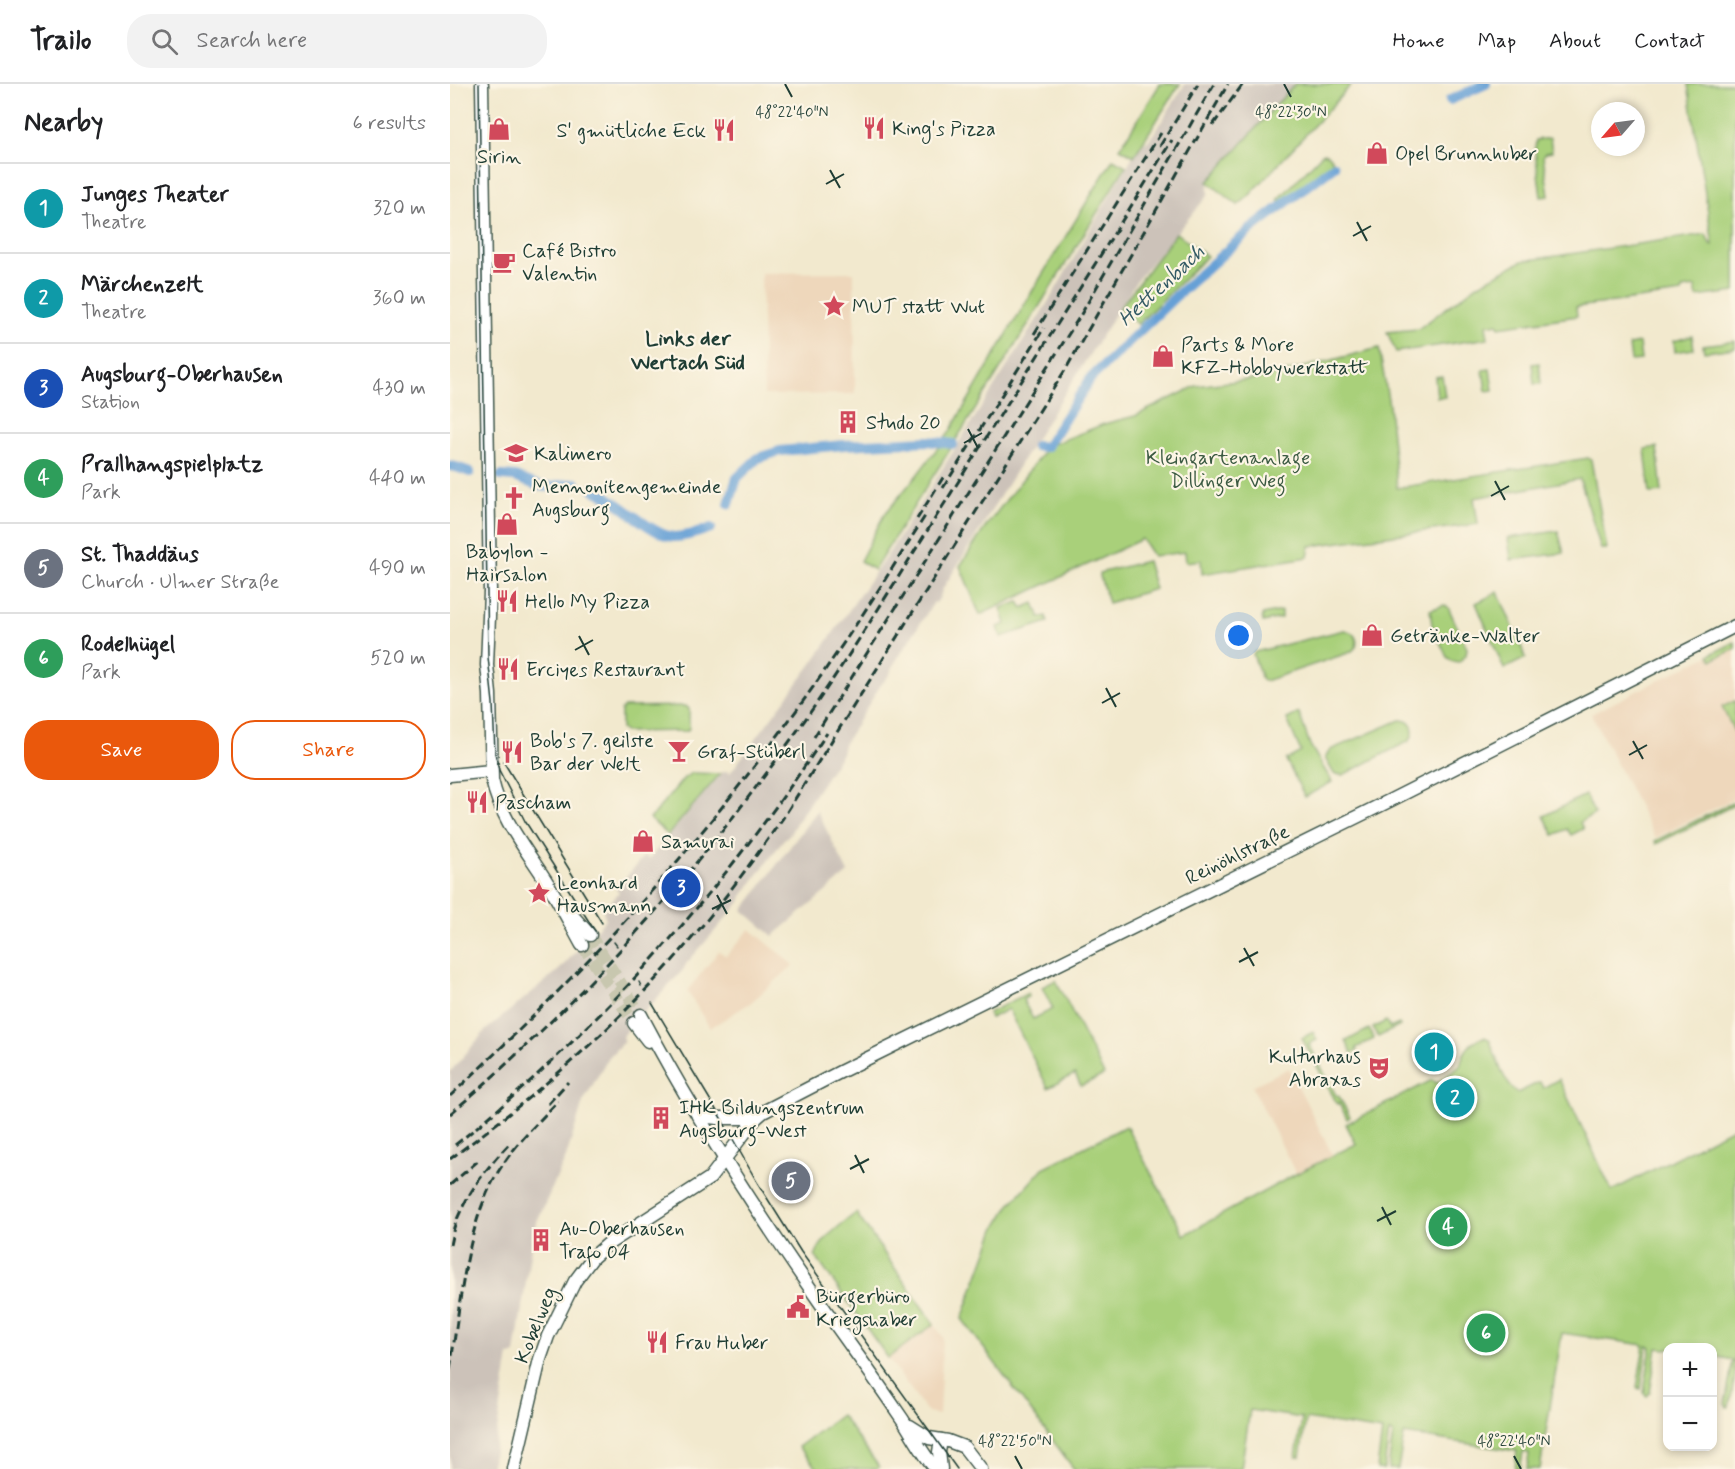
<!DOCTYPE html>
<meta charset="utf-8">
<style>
:root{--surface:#fff;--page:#f2f2f2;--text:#202124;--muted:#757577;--line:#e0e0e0;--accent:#ea580c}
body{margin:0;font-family:Mynerve,sans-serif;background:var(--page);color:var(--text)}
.controls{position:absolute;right:18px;bottom:18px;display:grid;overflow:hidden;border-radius:12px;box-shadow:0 3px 9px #0003}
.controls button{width:54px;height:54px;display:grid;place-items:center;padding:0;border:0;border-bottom:2px solid var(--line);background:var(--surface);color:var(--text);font:30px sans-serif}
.compass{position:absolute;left:1141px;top:18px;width:54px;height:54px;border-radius:50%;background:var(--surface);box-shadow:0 3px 9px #0003;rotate:242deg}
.you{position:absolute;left:789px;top:552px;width:21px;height:21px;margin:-15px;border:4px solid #fff;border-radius:50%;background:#1a73e8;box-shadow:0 0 0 9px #1a73e833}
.badge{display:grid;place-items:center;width:39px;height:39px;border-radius:50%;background:var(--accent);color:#fff;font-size:20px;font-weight:700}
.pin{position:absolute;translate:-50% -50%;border:3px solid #fff;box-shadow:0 2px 6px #0006}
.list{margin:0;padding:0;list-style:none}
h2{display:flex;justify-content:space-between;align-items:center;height:78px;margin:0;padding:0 24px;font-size:26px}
h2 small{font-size:20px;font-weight:400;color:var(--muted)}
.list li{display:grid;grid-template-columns:39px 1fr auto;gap:18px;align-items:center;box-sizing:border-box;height:90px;padding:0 24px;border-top:2px solid var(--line)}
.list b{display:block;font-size:22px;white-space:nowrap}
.list p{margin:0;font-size:20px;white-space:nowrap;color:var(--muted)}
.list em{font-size:20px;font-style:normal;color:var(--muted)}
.actions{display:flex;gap:12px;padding:18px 24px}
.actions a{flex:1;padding:14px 0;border:2px solid var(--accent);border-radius:24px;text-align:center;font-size:21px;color:var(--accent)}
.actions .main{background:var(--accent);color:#fff}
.icon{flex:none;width:33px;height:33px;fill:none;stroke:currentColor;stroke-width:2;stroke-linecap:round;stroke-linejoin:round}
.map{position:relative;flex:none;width:1285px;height:1385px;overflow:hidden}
header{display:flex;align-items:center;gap:36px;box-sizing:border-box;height:84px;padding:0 30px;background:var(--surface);border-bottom:2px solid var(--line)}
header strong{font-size:28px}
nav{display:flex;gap:33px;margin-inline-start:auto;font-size:21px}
.search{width:420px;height:54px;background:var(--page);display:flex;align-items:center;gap:15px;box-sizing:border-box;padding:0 21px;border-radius:24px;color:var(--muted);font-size:22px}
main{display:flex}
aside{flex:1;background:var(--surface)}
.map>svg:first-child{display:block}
.built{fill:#eed7bb}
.industrial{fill:#ccc2b9}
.green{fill:#a9d07a;stroke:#648657;stroke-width:1.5}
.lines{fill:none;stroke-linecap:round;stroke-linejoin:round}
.canal{stroke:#66a0d6;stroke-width:10}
.minor-tunnel{stroke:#c8c7af;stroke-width:12;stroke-dasharray:12 6;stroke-linecap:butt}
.minor-casing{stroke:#3f574b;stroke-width:15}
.minor{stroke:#fff;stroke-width:12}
.tram{stroke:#1f3d34;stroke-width:1.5}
.rail{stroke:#1f3d34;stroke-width:3;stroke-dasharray:9 4.5;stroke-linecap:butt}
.ticks{fill:none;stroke:#1f3d34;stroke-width:2}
.labels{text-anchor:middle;stroke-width:4.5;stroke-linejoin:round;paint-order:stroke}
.poi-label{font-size:20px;fill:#1f3d34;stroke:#fcf5e5;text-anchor:start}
.park-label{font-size:20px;fill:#3b5a42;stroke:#fcf5e5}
.street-label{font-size:20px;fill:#1f3d34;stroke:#fcf5e5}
.water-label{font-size:21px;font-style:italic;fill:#345b65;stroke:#fcf5e5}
.neighbourhood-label{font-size:21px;font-weight:bold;fill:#1f3d34;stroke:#fcf5e5}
.ticks-label{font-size:15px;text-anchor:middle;fill:#1f3d34;stroke:#fcf5e5;stroke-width:4.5;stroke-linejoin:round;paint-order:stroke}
</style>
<header>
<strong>Trailo</strong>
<div class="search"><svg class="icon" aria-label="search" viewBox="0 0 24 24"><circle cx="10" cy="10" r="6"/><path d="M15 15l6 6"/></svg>Search here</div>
<nav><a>Home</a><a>Map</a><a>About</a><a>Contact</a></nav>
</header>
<main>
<aside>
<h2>Nearby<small>6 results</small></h2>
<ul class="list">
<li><span class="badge" style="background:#0f9aa8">1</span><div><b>Junges Theater</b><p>Theatre</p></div><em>320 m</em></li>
<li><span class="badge" style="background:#0f9aa8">2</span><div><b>Märchenzelt</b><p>Theatre</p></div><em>360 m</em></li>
<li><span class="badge" style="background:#1a4fb4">3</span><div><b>Augsburg-Oberhausen</b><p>Station</p></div><em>430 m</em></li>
<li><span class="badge" style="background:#2e9e5b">4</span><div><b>Prallhangspielplatz</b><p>Park</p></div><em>440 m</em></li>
<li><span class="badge" style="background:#6b7280">5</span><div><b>St. Thaddäus</b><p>Church · Ulmer Straße</p></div><em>490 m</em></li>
<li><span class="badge" style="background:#2e9e5b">6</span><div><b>Rodelhügel</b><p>Park</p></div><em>520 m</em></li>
</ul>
<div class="actions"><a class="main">Save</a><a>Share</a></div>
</aside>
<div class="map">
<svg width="1285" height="1385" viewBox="0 0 1285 1385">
<rect width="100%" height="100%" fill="#fcf5e5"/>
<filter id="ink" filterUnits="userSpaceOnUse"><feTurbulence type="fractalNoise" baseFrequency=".0167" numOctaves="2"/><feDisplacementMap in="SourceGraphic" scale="12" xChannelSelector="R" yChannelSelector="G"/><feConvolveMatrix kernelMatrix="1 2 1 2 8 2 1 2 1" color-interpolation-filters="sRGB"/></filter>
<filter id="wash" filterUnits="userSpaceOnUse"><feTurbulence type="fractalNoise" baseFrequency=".008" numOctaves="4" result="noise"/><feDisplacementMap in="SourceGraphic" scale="24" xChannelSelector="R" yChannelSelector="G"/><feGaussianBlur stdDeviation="1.35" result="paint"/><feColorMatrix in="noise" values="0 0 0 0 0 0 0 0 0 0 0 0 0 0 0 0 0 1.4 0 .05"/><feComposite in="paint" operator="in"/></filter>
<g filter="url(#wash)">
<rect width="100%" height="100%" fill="#f2e9ce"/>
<g class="built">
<path d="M404,188L405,308L403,310L314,311L311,189Z"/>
<path d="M1285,558V714L1205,754L1141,630Z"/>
<path d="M300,845L344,881L300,919L260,944L237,907L269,867L276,872Z"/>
<path d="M839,984L883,1072L846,1090L802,1002Z"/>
<path d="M484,1240L493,1253L489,1331L478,1329L438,1274Z"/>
</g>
<g class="industrial">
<path d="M735,0H845L758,98V111L687,196L585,356L539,430L532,443L527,450L492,506L490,513L486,519L484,518L442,583L440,590L430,602L394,660L392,669L347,737L340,750L334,755L292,812L290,818L236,880L233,886L172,952L174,957L158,974L133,1018L116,1073L84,1144L65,1270L59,1271L41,1385H0V988L36,946L109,886L156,835L153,827L169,808L166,805L194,772L199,775L273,688L277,687L280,689L361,581L440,467L600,215L687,65L698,57L707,45Z"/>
<path d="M367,727L398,789L323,852L293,826Z"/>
</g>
<g class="green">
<path d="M710,0H730L684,72L670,64Z"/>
<path d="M845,0H902L798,113L788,121L758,98Z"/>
<path d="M1238,0H1285V208L1247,213L1245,203L1232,205V209L1126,223L1127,232L1049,243L1048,239L1036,241L1038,254L946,268L937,248L968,245L1029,200L1072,177L1256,150L1260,160L1263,161Z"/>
<path d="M1100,54L1102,68L1095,69L1093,72L1099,112L1091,113L1085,66L1086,56Z"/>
<path d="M873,69C880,70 881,73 884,80L831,120L828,116Z"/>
<path d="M663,75L676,82L545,294L424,486L410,477L434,431L467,391L499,349L583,206Z"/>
<path d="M726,149L757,172L688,240L668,226Z"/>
<path d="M1242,252L1244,265L1225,268L1224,257Z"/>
<path d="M1285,257V264L1254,268L1253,261Z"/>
<path d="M1189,259L1191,276L1181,277L1179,261Z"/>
<path d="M929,264L939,321L947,404L1138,374L1141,376L1157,465H1151L1130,395L1024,414L1028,440L860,462L858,473L752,490L751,476L736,478L735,468L703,472L692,455L530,531L510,482L537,441L598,362L654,340L685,332L746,302L812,294Z"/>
<path d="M1089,279L1091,300H1084L1082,280Z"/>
<path d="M1040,285L1043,306L1036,307L1033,286Z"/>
<path d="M992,292L995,313H987L985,293Z"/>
<path d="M1207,363L1212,408L1200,409L1195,365Z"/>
<path d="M1108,447L1114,469L1061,476L1058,454Z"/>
<path d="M697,477L705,505L658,519L649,489Z"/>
<path d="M1048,508L1076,574L1054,585L1026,519Z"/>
<path d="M569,518L573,524L584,519L590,534L596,532L598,538L551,553L548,543L556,540L551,524Z"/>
<path d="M994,521L998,523L1017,564L1016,571L1009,578L1002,577L997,573L982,541L980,526Z"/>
<path d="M831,527V534L813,538L812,531Z"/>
<path d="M894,546C907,548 911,560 901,568L815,597L812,596L803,570L805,568Z"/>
<path d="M1285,558V565L1262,576L1259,571Z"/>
<path d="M1285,617V649L1272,623Z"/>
<path d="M236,622L239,625V644L237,647L175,648L171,645V626L174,623Z"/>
<path d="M849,629L860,661L882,698L855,713L836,676L851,668L837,635Z"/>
<path d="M950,636C962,636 967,647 959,657L893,691L884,690L875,674L880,666Z"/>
<path d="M242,689L270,690L218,751L200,735L234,694Z"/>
<path d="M1135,711L1145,730L1130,738L1133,745L1121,751L1117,745L1104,751L1094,732Z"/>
<path d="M1282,719L1284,721L1206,760L1205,757Z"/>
<path d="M606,896L654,991L631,1002L625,990L598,1004L558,925L541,934L538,929L578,909L579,912L573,916L583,935L603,925L592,903Z"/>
<path d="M936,937L940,944L949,940L950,942L928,953L923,944Z"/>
<path d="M919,945L924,955L906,964L907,967L902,970L896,957Z"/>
<path d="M863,948L867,956L859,960L886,1011L889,1012L900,1033L897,1035L889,1019L887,1020L852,954Z"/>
<path d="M1034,953L1039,955C1047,973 1051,995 1067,1009L1090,998L1093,1004L1109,995L1162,1107L1285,1043V1293L1279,1323H1277L1275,1320L1283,1276L1263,1272L1262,1264H1218L1217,1265L1207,1264L1200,1309L1197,1312L1194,1309L1201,1263L1197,1262L1191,1305L1187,1304L1194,1261L1112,1249L1090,1385H1077L1079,1369L1073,1368L1070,1385H1065L1067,1367L954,1350L948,1385H938L943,1349L939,1348L934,1385H927L932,1347L856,1335L850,1373H846L852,1334L800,1326L791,1385H624L512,1235L545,1145L559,1122L593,1084L676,1042L734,1151L846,1090L906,1060L896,1040L982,996L987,999L1010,982C1013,968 1020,957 1034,953Z"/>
<path d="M406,1129L484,1240L438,1274L365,1172C372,1153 391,1141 406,1129Z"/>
<path d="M391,1331L429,1383L427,1385H368L348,1363Z"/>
</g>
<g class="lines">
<g class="canal">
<path d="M1000,16L1036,0"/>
<path d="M586,362L596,363L641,294L726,212L801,145L884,82"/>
<path d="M0,382L6,383L20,388"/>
<path d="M51,392L65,393L86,401L96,403L126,399"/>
<path d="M142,405C148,408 154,410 159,414C176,424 205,452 224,453C237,453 250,448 261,444"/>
<path d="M279,420L287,394L308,374L330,367L394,361L478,357L503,360"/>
</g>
</g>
</g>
<g filter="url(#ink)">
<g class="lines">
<g class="minor-tunnel">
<path d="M140,851L191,931"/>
<path d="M132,861L184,939"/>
</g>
<g class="minor-casing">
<g id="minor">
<path d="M32,0L40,508L37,581L40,610L42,696C50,733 75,764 95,795C108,816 120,839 132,861"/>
<path d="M0,691L41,687"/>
<path d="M121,830L140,851"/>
<path d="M191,931C254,1050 328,1161 406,1269C422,1291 438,1314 453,1336C464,1353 473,1371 486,1385"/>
<path d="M184,939L198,957"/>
<path d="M248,1032L268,1034H306"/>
<path d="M460,1342L479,1354L498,1357L514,1363L531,1385"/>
<path d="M491,1356L489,1368L491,1385"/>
<path d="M64,1385L90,1275L98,1252L125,1197L143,1173L158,1160L260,1094L306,1034L313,1028L390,988L939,717L1285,542"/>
</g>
</g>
<use href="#minor" class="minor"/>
<g class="tram">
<path d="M29,0L38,573L43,619L45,669L49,686L75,737L145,847"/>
<path d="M53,677L152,839"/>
<path d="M164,858L167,862"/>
<path d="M189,898L191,902"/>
<path d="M202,919L271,1034L307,1098L351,1168L507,1385"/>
</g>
<g class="rail">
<path d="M763,41L793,0"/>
<path d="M710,62L748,0"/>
<path d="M584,250L711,49"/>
<path d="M493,404L594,244"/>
<path d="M467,435L494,392"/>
<path d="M364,653L630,232L764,0"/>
<path d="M0,1012C88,930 173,844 250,750C298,692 344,632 386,570C418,524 447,476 477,429"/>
<path d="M98,1020L118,998"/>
<path d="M0,1030C137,913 256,778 359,630C408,560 452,486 498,414C573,295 648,176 722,56"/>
<path d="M5,1061C150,945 274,805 377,649"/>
<path d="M0,1075C88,1010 172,938 242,854C275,815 304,775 333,734L617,283L778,0"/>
<path d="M0,1101L29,1076"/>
<path d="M0,1161C2,1153 3,1145 6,1138C17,1109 39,1081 60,1059"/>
<path d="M0,1285C9,1229 15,1154 40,1103C56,1069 83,1044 108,1017"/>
</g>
</g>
</g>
<path class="ticks" d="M335,0L342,13M834,0L841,13M380,86L390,104M376,100L394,90M907,138L917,157M903,152L921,142M518,345L528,364M514,359L532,349M1045,397L1055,416M1041,412L1059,402M129,552L139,571M125,566L143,556M656,604L666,623M652,619L670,609M1183,657L1193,675M1179,671L1197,661M267,811L277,830M262,825L281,816M794,864L804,882M789,878L808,868M405,1071L414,1089M400,1085L419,1075M932,1123L941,1141M927,1137L946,1127M565,1372L572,1385M1064,1372L1071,1385"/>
<defs>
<g id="restaurant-bare" transform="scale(1.8)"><path d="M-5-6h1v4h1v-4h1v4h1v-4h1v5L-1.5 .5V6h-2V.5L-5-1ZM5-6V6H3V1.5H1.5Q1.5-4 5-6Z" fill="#d1495b" stroke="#fcf5e5" stroke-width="2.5" paint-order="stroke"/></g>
<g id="shop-bare" transform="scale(1.8)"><path d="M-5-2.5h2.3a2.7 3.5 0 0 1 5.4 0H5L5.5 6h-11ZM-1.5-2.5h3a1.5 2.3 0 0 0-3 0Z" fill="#d1495b" stroke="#fcf5e5" stroke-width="2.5" paint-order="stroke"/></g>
<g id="cafe-bare" transform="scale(1.8)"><path d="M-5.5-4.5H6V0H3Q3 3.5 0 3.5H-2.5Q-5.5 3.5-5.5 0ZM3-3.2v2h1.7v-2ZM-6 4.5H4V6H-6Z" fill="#d1495b" stroke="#fcf5e5" stroke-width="2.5" paint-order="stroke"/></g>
<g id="sight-bare" transform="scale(1.8)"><path d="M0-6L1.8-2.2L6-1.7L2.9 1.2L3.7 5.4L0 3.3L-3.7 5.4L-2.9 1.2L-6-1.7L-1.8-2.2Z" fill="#d1495b" stroke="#fcf5e5" stroke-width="2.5" paint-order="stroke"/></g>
<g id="building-bare" transform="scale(1.8)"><path d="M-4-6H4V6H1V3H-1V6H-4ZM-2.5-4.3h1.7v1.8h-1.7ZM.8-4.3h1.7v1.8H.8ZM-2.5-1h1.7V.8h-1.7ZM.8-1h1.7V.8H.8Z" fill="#d1495b" stroke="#fcf5e5" stroke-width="2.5" paint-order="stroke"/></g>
<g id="school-bare" transform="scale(1.8)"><path d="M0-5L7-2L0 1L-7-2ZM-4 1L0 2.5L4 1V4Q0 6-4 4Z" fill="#d1495b" stroke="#fcf5e5" stroke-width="2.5" paint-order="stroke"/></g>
<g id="church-bare" transform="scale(1.8)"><path d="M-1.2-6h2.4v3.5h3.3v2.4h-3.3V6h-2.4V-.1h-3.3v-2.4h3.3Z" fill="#d1495b" stroke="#fcf5e5" stroke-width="2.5" paint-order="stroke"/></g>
<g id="bar-bare" transform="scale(1.8)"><path d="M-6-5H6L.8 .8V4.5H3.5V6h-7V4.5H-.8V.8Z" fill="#d1495b" stroke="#fcf5e5" stroke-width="2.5" paint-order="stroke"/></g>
<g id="theatre-bare" transform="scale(1.8)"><path d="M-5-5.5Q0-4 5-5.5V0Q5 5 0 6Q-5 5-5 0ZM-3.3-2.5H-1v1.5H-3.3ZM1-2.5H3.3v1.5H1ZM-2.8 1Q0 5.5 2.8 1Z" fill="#d1495b" stroke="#fcf5e5" stroke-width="2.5" paint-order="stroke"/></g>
<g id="civic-bare" transform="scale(1.8)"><path d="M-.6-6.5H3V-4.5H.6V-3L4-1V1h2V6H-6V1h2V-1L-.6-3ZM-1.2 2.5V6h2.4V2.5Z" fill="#d1495b" stroke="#fcf5e5" stroke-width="2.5" paint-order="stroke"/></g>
</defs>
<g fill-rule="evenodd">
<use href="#restaurant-bare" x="424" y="44"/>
<use href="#shop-bare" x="49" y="45"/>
<use href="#restaurant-bare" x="274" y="46"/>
<use href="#shop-bare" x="927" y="69"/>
<use href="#cafe-bare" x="54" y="178"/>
<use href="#sight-bare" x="384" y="222"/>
<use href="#shop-bare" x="713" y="272"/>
<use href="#building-bare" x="398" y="338"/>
<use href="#school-bare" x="66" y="369"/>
<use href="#church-bare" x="64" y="414"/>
<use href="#shop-bare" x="57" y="440"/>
<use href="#restaurant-bare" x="57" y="517"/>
<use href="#shop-bare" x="922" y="551"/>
<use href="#restaurant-bare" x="58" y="585"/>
<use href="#bar-bare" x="229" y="667"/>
<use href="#restaurant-bare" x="62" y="668"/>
<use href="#restaurant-bare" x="27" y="718"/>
<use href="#shop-bare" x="193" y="757"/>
<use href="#sight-bare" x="89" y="809"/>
<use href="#theatre-bare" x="929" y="984"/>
<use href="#building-bare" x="211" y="1034"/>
<use href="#building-bare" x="91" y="1156"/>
<use href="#civic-bare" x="348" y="1223"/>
<use href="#restaurant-bare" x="207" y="1258"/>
</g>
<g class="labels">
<g class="poi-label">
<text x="442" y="51">King's Pizza</text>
<text x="256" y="53" text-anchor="end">S' gmütliche Eck</text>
<text x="945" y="76">Opel Brunnhuber</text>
<text x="49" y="79" text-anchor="middle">Sirin</text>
<text x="72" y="173">Café Bistro<tspan x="72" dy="23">Valentin</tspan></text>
<text x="402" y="229">MUT statt Wut</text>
<text x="731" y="267">Parts &amp; More<tspan x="731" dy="23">KFZ-Hobbywerkstatt</tspan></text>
<text x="416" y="345">Studo 20</text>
<text x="84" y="376">Kalimero</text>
<text x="82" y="409">Mennonitengemeinde<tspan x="82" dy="23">Augsburg</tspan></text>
<text x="57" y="474" text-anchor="middle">Babylon -<tspan x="57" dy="23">Hairsalon</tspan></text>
<text x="75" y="524">Hello My Pizza</text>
<text x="940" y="558">Getränke-Walter</text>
<text x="76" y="592">Erciyes Restaurant</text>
<text x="80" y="663">Bob's 7. geilste<tspan x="80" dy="23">Bar der Welt</tspan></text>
<text x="247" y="674">Graf-Stüberl</text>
<text x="45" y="725">Pascham</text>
<text x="211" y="764">Samurai</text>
<text x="107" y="805">Leonhard<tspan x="107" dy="23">Hausmann</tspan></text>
<text x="911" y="979" text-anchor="end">Kulturhaus<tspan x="911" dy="23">Abraxas</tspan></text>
<text x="229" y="1030">IHK Bildungszentrum<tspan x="229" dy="23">Augsburg-West</tspan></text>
<text x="109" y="1151">Au-Oberhausen<tspan x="109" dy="23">Trafo 04</tspan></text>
<text x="366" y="1219">Bürgerbüro<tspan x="366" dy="23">Kriegshaber</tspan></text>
<text x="225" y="1265">Frau Huber</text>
</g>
<g class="park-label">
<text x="778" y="380">Kleingartenanlage<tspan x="778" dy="23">Dillinger Weg</tspan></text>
</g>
<g class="street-label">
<text transform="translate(787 770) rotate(-26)" y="7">Reinöhlstraße</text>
<text transform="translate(85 1241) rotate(-68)" y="7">Kobelweg</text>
</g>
<g class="water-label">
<text transform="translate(711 201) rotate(-43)" y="7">Hettenbach</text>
</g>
<g class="neighbourhood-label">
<text x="238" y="261">Links der<tspan x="238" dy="24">Wertach Süd</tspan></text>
</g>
</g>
<g class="ticks-label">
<text x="342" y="33">48°22'40"N</text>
<text x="841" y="33">48°22'30"N</text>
<text x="565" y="1362">48°22'50"N</text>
<text x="1064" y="1362">48°22'40"N</text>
</g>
</svg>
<div class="controls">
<button>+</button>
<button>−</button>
</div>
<svg class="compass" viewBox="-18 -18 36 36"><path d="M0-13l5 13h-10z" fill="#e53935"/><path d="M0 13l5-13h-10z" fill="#757577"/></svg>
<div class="you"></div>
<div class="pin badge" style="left:984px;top:968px;background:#0f9aa8">1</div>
<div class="pin badge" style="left:1005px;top:1014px;background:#0f9aa8">2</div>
<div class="pin badge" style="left:231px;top:804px;background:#1a4fb4">3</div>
<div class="pin badge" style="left:998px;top:1143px;background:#2e9e5b">4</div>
<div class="pin badge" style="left:341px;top:1097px;background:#6b7280">5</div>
<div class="pin badge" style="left:1036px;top:1249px;background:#2e9e5b">6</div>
</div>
</main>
